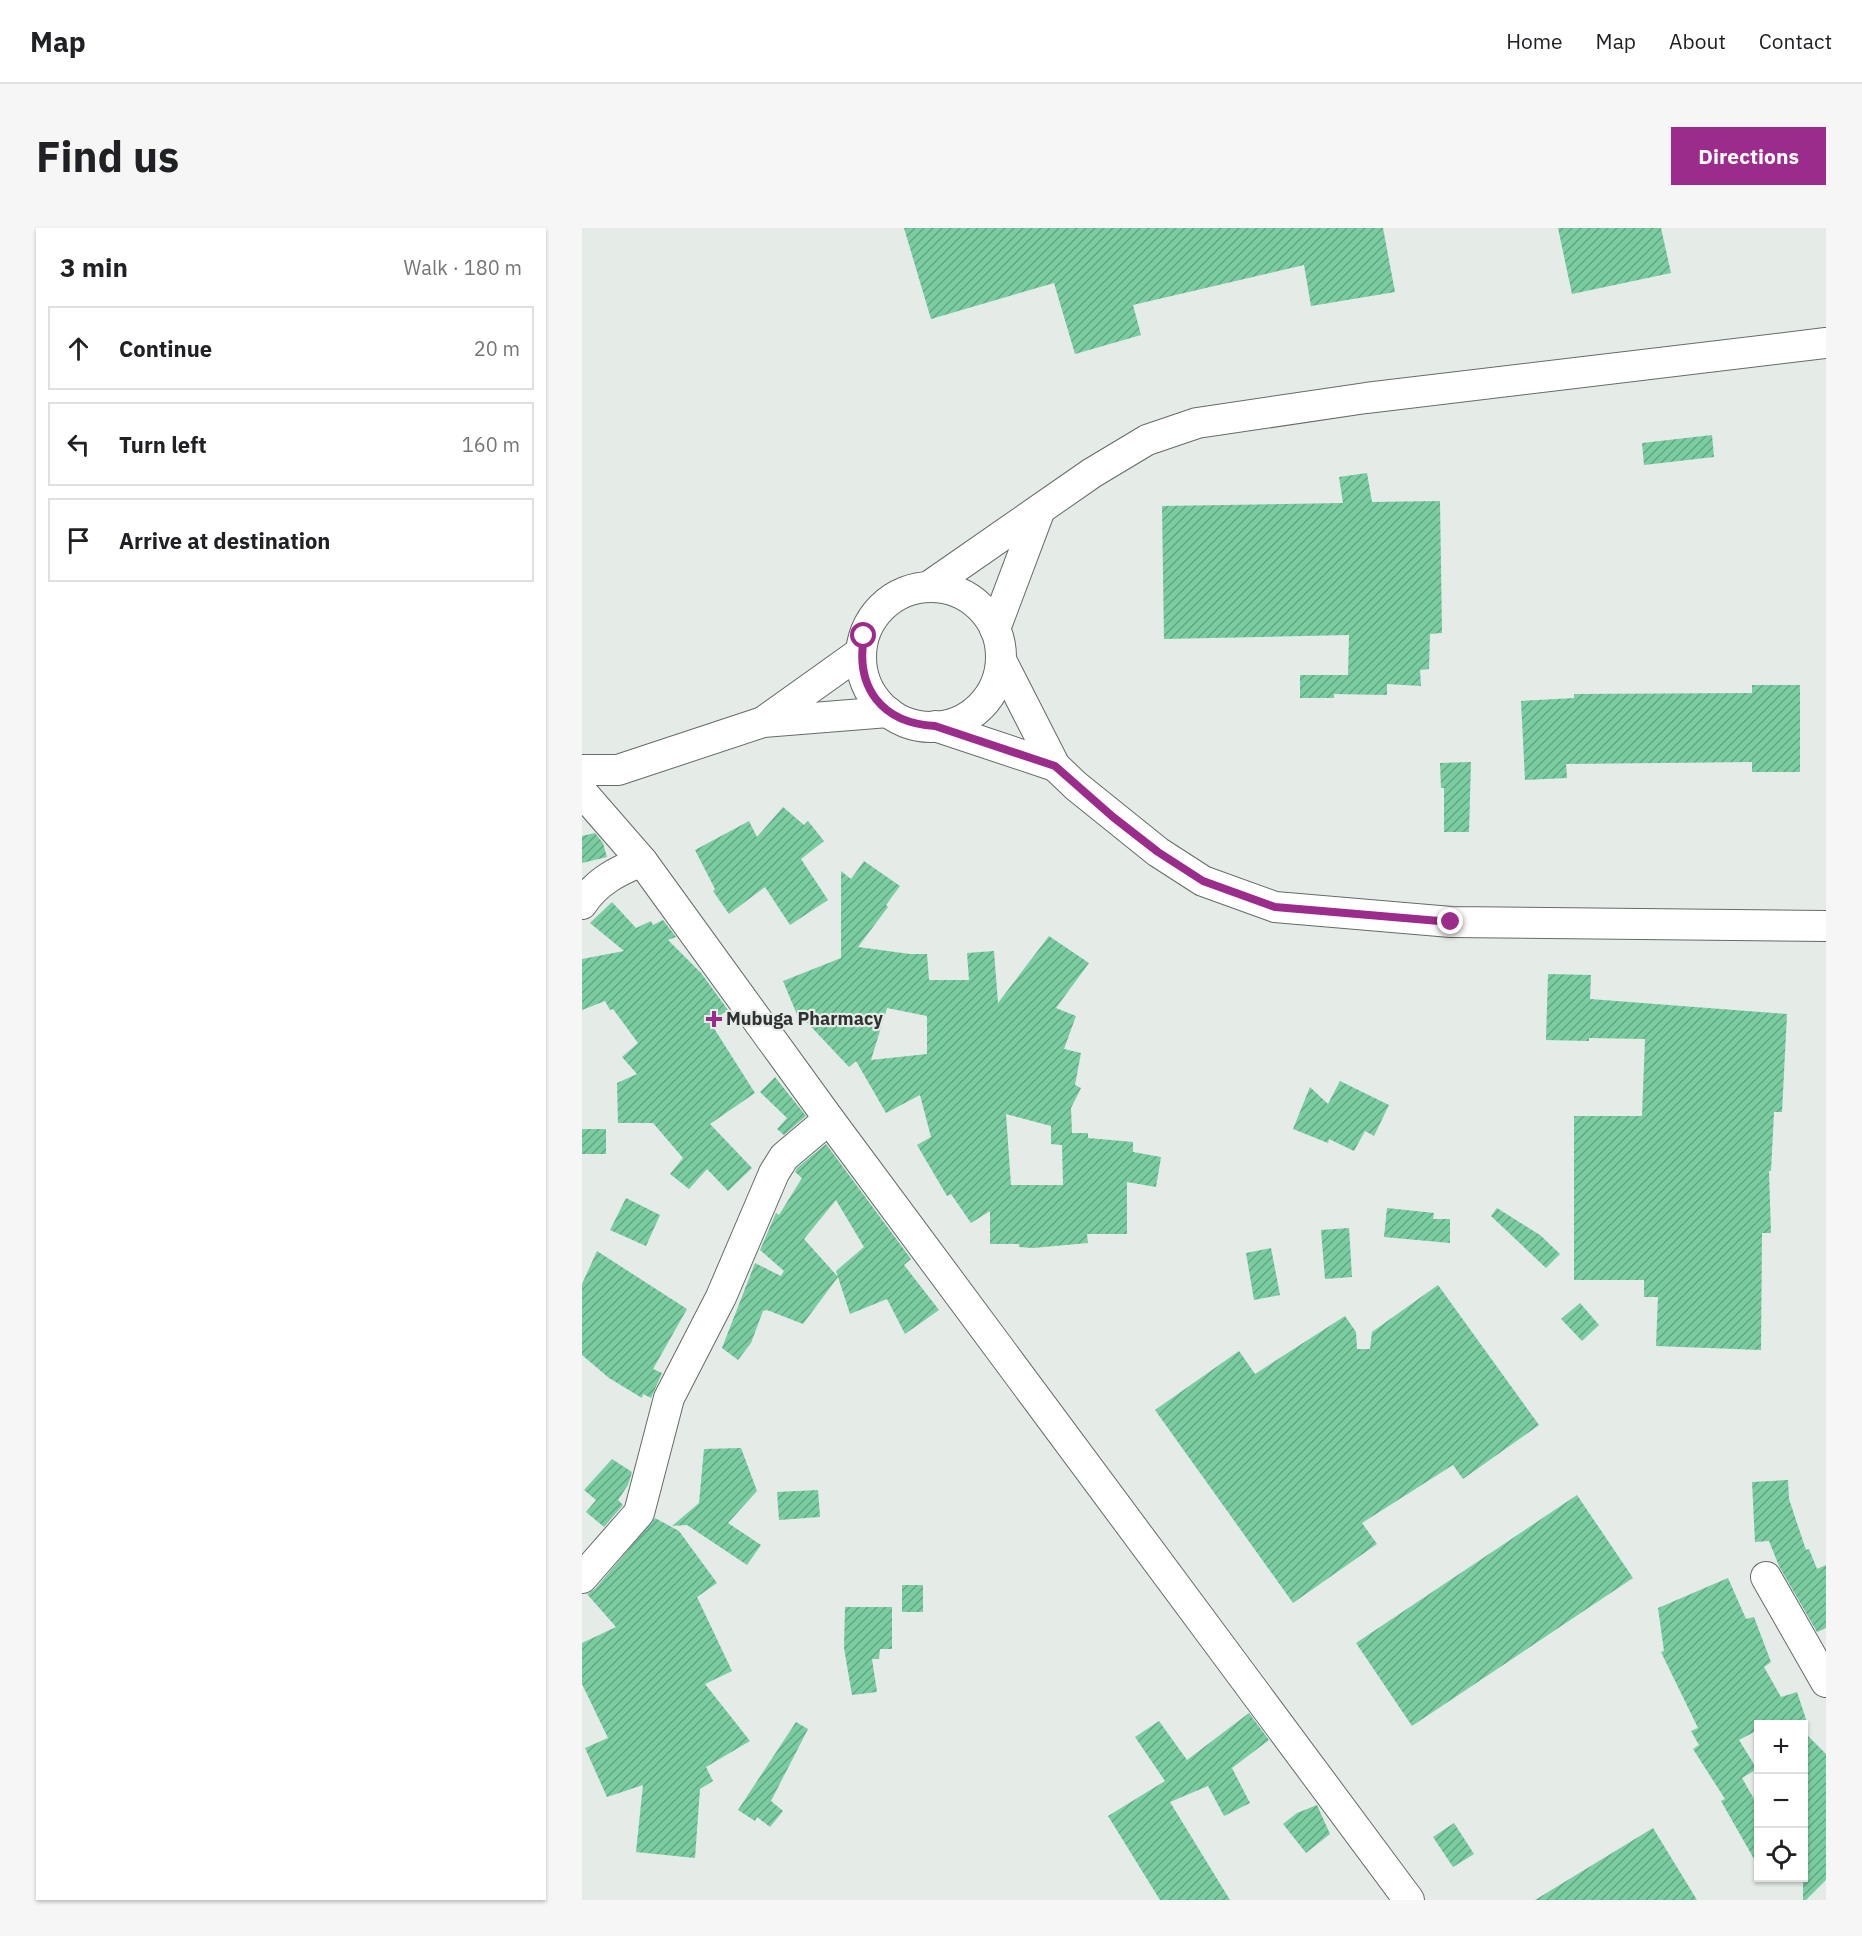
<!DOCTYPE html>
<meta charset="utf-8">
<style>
:root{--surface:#fff;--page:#f6f6f6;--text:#202124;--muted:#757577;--line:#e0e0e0;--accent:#9b2c8b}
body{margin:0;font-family:"IBM Plex Sans",sans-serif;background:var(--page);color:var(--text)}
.controls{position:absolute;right:18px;bottom:18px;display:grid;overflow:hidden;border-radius:0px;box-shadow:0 2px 4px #0004}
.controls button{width:54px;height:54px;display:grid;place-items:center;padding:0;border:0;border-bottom:2px solid var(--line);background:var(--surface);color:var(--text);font:30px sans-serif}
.stop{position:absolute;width:18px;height:18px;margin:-14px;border:4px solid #9b2c8b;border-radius:50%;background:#fff}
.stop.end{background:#9b2c8b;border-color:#fff;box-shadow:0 2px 6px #0008}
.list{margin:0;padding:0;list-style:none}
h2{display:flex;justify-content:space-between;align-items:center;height:78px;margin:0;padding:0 24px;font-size:26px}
h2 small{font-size:20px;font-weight:400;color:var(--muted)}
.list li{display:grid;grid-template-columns:39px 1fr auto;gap:18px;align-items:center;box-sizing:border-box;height:84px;margin:0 12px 12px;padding:0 12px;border:2px solid var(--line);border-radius:0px}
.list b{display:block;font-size:22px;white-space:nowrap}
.list em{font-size:20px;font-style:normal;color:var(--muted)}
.icon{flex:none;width:33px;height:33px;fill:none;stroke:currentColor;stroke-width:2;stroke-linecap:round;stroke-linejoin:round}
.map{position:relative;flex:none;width:1244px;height:1672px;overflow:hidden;border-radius:0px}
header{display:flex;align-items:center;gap:36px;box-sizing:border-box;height:84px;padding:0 30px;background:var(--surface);border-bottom:2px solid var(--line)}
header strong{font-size:28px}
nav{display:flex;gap:33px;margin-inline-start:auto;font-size:21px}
.intro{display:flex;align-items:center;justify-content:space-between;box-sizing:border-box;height:144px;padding:0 36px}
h1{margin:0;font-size:42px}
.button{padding:15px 27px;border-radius:0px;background:var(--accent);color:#fff;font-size:21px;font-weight:700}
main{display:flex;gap:36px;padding:0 36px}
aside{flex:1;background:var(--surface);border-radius:0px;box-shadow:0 2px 4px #0004}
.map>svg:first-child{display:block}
.building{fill:url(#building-hatch);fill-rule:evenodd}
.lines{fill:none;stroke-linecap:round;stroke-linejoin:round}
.minor-casing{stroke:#656b67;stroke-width:32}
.minor{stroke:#fff;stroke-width:30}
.route{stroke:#9b2c8b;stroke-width:8}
.poi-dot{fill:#9b2c8b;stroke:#e5ebe7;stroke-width:2}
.labels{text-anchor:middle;stroke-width:4.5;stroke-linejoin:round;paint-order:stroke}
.poi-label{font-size:18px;font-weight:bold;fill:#303231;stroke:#e5ebe7;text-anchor:start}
</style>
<header>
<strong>Map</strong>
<nav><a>Home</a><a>Map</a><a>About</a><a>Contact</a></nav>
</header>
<div class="intro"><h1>Find us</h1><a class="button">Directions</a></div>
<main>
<aside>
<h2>3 min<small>Walk · 180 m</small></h2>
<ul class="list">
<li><svg class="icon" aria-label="ahead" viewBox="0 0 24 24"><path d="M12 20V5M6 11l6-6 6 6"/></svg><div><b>Continue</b></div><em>20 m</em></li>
<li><svg class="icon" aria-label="left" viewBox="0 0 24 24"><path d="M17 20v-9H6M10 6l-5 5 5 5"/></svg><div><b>Turn left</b></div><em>160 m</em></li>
<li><svg class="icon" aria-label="arrive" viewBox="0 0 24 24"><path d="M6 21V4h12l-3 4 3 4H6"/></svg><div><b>Arrive at destination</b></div></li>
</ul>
</aside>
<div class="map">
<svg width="1244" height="1672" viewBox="0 0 1244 1672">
<defs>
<pattern id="building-hatch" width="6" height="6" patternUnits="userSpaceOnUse" patternTransform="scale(1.5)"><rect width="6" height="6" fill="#7acca1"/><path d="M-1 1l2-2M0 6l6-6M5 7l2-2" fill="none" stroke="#64a684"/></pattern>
</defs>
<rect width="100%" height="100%" fill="#e5ebe7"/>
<g class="building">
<path d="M322,0H801L813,64L729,78L722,37L551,77L559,107L493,126L472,55L349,91Z"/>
<path d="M976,0H1079L1089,45L990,66Z"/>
<path d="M1130,207L1132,229L1062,237L1060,215Z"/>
<path d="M785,245L790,274L858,273L860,405L848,406L847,441L838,442L839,458L805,456V467L752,466V470H718V447H766L767,407L582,411L580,278L761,275L757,249Z"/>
<path d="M1170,457H1218V544H1170V534L984,536L985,550L943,552L939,473L992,470V466L1170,465Z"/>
<path d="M889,534L887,604H862V560H859L858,535Z"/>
<path d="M201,579L222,597L226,593L242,613L219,631L246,672L208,697L183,659L147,686L131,663L133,661L113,622L167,593L175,609Z"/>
<path d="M13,605L21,615L25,629L0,635V608Z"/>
<path d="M282,633L318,658L304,677L306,679L276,719L328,726H345L347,752H387L385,725L412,723L416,775L467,708L507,735L474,780L494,788L482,821L499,825L493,857L499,860L489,880L490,905H506V910L551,914V924L579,929L574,959L545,954V1006H505L506,1015L451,1020L437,1019V1016H408V983L389,995L369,966L365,968L335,917L349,909L338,867L304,885L274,833L267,839L219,788L216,789L201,753L259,730V643L269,651ZM305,780L345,788V826L289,832ZM424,886L469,898V916L480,917L481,957H429Z"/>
<path d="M30,674L54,700L69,693L71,697L81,692L94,709L86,712L119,745L146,782L128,794L173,865L128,896L170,940L146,963L125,941L107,961L88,946L101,930L71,895H36L35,855L55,846L40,829L56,815L31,781L28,782L23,773L0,782V731L42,723L8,695Z"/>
<path d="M966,746L1009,747L1008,771L1205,786L1200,884H1192L1189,943H1187L1189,1005H1180L1179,1122L1074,1118L1076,1069H1062V1052H992V888H1060L1063,811L1007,810V813L964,812Z"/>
<path d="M193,849L224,888L202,907L195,901L205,890L178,864Z"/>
<path d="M758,853L807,877L792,908L783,903L772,923L747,911L746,915L711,901L728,859L746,876Z"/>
<rect x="0" y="901" width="24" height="25"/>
<path d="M244,916L329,1031L322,1037L357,1082L323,1106L305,1071L268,1086L254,1043L282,1019L254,972L222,1011L256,1049L221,1096L185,1082L181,1083L169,1115L156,1132L140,1120L173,1035L199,1048L202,1043L178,1022L194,985L197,987L220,950L213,944L215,940Z"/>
<path d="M44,970L78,987L64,1018L28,1002Z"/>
<path d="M805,980L852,985L851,991H868V1015L802,1009Z"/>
<path d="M915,980L958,1007L978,1026L964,1040L909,988Z"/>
<path d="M767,1000L770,1049L743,1051L739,1002Z"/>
<path d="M689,1020L698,1067L672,1072L664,1025Z"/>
<path d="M15,1023L105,1081L71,1141L80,1145L69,1170L61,1166L60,1170L27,1150L0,1127V1056Z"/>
<path d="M856,1057L957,1197L881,1251L871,1237L780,1295L795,1316L711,1375L573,1182L657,1123L673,1146L763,1088L774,1104L775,1121H788L790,1104Z"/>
<path d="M998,1075L1017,1097L1000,1113L979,1091Z"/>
<path d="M159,1220L175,1263L146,1295L179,1317L165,1337L105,1297L90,1298L117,1275L122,1221Z"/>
<path d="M30,1231L50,1244L46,1257L36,1272L41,1277L22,1299L4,1284L14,1272L2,1262Z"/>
<path d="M1206,1252L1207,1271L1224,1322L1227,1321L1235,1341L1244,1337V1400L1235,1404L1197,1338L1187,1313L1173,1314L1170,1254Z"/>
<path d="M236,1262L238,1289L197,1292L195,1264Z"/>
<path d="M995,1267L1051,1350L830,1498L774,1415Z"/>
<path d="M73,1290L97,1303L135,1355L115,1369L150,1443L123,1456L168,1513L124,1539L131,1553L118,1561L113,1630L54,1624L61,1557L25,1569L3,1520L26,1510L0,1456V1415L34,1399L5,1366L13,1361Z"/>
<path d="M1146,1350L1164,1391L1172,1389L1189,1434L1182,1439L1199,1469L1215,1464L1226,1497H1176V1502L1157,1512L1175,1541L1160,1550L1176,1578V1638L1139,1573L1143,1571L1111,1521L1117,1517L1109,1503L1116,1500L1079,1424L1082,1423L1076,1380Z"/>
<rect x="320" y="1357" width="21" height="27"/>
<path d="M263,1379H310V1421H298L297,1431H290L295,1464L270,1467L262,1420Z"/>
<path d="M667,1485L687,1512L650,1540L668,1575L642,1588L626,1558L588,1574L648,1672H578L526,1588L583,1553L553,1509L577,1493L605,1532Z"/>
<path d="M214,1494L226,1501L189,1573L201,1583L188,1599L175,1589L173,1593L156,1582Z"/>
<path d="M1221,1503L1244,1526V1652L1224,1672H1221Z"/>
<path d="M735,1577L748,1606L724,1625L701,1596L715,1585Z"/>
<path d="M872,1595L892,1626L871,1639L851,1609Z"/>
<path d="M1071,1600L1115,1672H953Z"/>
</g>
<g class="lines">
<g class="minor-casing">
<g id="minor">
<path d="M346,359L510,245L565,212L615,195L784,170L1244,115"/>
<circle cx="349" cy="429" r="70"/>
<path d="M413,401L457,284"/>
<path d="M420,434L473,538L494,558L576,624L621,653L693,679L869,694L1244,698"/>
<path d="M181,494L279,424"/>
<path d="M353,498L473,538"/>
<path d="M0,542H36L181,494L306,484"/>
<path d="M0,564L60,633L247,891L827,1672"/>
<path d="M0,676C15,653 36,643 60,633"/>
<path d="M1184,1349L1244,1454"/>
<path d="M0,1350L57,1285L87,1170L139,1069L192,945L202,929L247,891"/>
</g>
</g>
<use href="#minor" class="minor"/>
</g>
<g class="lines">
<path class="route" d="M282,408C273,460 300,495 353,498L473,538L531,589L576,624L621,653L693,679L869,694"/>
</g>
<path class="poi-dot" d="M129 782h6v6h6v6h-6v6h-6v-6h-6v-6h6z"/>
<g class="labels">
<g class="poi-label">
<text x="144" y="797">Mubuga Pharmacy</text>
</g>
</g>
</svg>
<div class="controls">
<button>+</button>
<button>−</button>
<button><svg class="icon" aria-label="locate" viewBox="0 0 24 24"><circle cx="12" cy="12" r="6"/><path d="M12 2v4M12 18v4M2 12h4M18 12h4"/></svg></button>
</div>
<div class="stop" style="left:282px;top:408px"></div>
<div class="stop end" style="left:869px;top:694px"></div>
</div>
</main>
